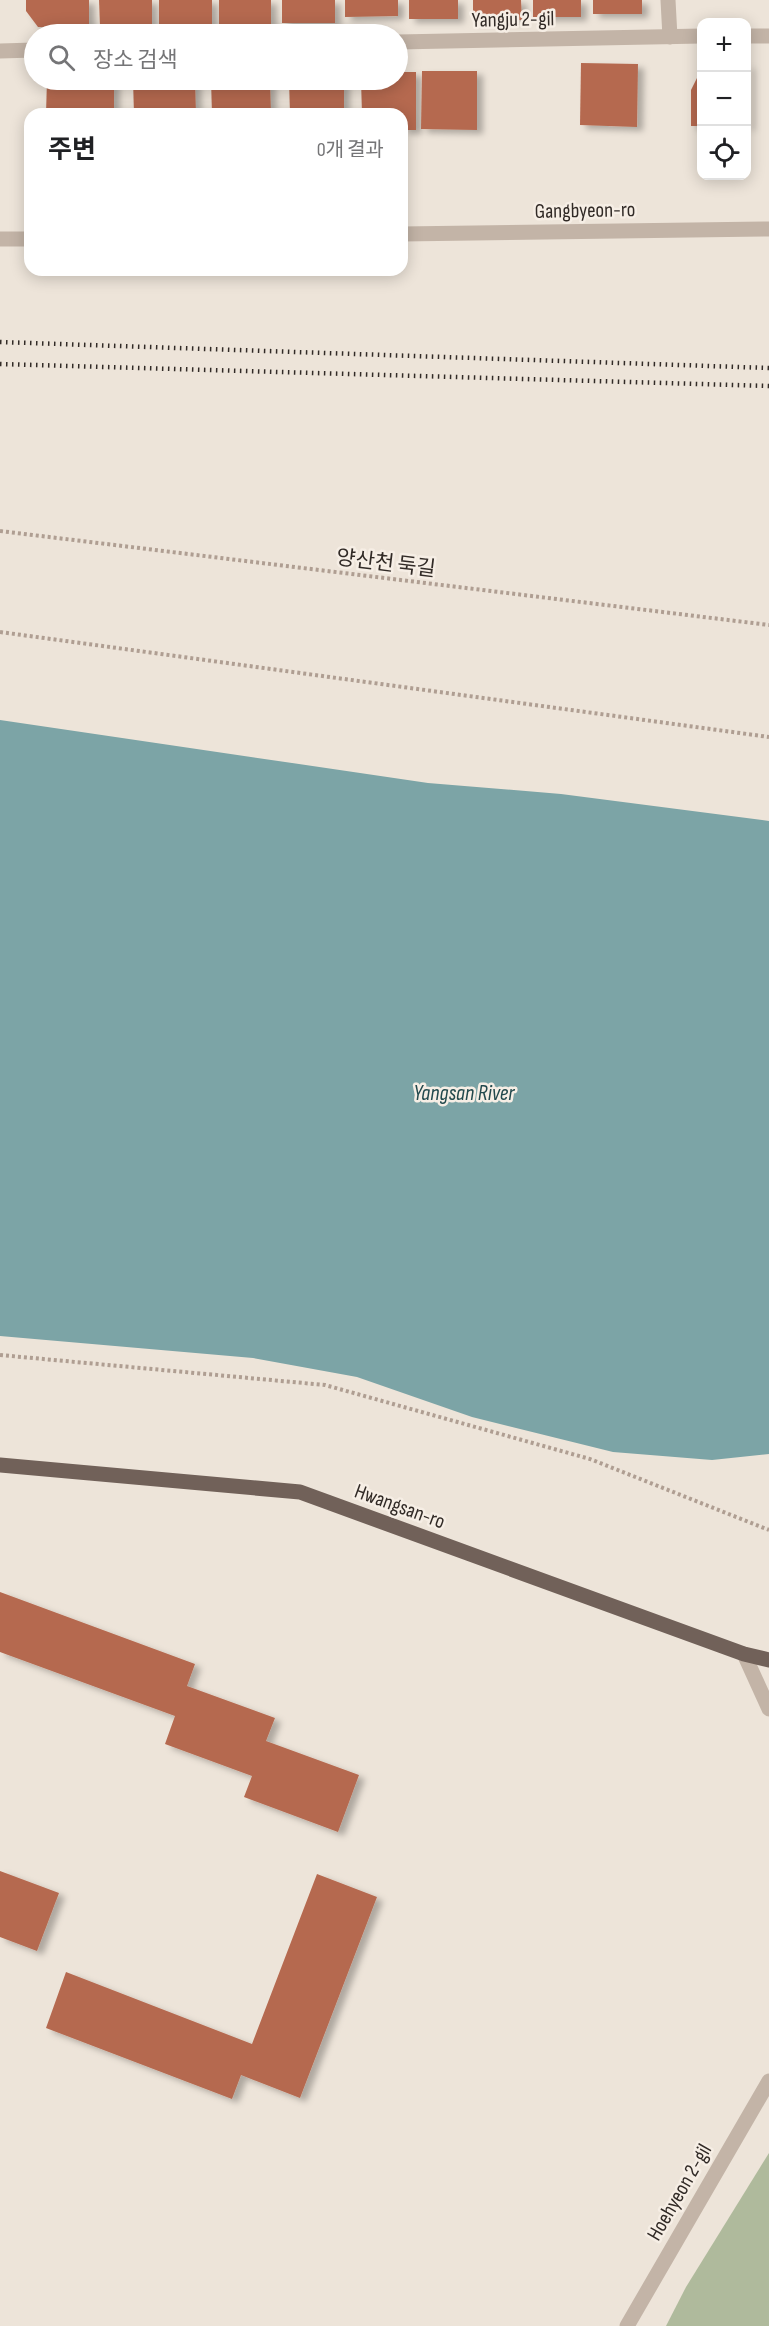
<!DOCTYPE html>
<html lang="ko">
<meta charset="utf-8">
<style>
:root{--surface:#fff;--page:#f2f2f2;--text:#202124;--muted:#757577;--line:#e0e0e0}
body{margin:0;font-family:"Sofia Sans Condensed","Noto Sans KR",sans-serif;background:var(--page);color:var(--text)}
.controls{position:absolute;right:18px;top:18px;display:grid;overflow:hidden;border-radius:12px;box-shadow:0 3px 15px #0003}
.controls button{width:54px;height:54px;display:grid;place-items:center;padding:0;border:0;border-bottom:2px solid var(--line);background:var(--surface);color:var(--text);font:30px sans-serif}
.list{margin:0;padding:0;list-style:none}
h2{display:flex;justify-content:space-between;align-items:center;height:78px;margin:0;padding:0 24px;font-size:26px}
h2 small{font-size:20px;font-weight:400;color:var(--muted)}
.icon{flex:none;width:33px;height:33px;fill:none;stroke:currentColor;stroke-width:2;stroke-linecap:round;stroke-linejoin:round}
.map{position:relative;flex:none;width:769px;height:2326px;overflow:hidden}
.search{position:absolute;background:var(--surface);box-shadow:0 3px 15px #0003;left:24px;top:24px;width:384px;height:66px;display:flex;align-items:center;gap:15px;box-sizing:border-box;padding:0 21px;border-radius:33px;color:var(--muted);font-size:22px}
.panel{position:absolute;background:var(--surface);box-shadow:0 3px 15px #0003;left:24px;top:108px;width:384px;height:168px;border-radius:18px}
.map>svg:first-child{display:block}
.green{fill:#afba9c}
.water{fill:#7ca4a6}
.building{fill:#b5694f;filter:url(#shadow)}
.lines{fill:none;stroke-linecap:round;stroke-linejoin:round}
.path{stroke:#af9e92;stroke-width:4;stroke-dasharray:3 3;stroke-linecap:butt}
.minor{stroke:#c3b4a7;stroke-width:15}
.major{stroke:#716159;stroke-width:15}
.rail{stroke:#312a26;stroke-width:4.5;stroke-dasharray:1.5 4.5;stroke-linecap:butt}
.labels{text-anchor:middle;stroke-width:5;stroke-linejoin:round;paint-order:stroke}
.street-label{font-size:21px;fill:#312a26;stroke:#f6eee5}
.water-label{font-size:22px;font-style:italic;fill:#22494d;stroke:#f6eee5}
</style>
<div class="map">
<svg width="769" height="2326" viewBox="0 0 769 2326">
<defs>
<filter id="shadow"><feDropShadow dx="6" dy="4" stdDeviation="3" flood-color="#0004"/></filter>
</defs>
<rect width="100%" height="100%" fill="#ede4d9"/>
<path class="green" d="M769,2153V2326H666L686,2287Z"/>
<path class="water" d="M0,720L428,783L561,794L769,821V1454L712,1460L613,1452L472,1417L357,1377L253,1358L0,1336Z"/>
<g class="building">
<path d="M26,0H89V27H38L26,11Z"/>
<path d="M99,0H152V26L100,27Z"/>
<rect x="159" y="0" width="53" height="26"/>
<rect x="219" y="0" width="52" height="25"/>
<rect x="282" y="0" width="53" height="23"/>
<path d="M345,0H398V16L345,17Z"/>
<rect x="409" y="0" width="49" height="19"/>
<path d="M473,0H521L522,20H473Z"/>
<rect x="533" y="0" width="48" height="17"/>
<rect x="593" y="0" width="49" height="14"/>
<path d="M581,63L638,64L637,127L580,125Z"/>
<path d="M746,64L749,65V127H746Z"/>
<path d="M702,68V126H691V90Z"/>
<path d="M422,71H477V130L421,129Z"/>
<path d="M398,72H416V130H402V114H362L361,80H398Z"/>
<path d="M47,80H114V114H46Z"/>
<path d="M133,80H195L196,114H134Z"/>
<path d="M211,80H270L271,114H212Z"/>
<path d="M289,80H344V114H290Z"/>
<path d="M0,1592L195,1664L187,1686L275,1718L266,1741L359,1775L338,1832L244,1797L252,1776L165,1744L175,1716L0,1652Z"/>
<path d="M0,1871L59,1893L37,1951L0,1937Z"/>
<path d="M317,1874L377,1897L300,2098L241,2075L232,2099L46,2028L66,1972L252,2044Z"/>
</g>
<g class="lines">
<g class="path">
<path d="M0,531L769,625"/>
<path d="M0,632L769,737"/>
<path d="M0,1355L325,1385L590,1459L769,1530"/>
</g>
<g class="minor">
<path d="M668,0L670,37"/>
<path d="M746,36H769"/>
<path d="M398,42L702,36"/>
<path d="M0,51L34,50"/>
<path d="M402,234L769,229"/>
<path d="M0,239H30"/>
<path d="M744,1654L769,1709"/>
<path d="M627,2326L769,2081"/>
</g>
<path class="major" d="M0,1465L300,1492L744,1654L769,1660"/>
<g class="rail">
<path d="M0,342L769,368"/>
<path d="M0,364L769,386"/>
</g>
</g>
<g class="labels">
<g class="street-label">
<text transform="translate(513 19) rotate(-1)" y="7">Yangju 2-gil</text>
<text transform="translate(585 210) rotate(-1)" y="7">Gangbyeon-ro</text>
<text transform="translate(386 563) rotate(7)" y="7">양산천 둑길</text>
<text transform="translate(400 1506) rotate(20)" y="7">Hwangsan-ro</text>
<text transform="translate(679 2192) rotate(-60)" y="7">Hoehyeon 2-gil</text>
</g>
<g class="water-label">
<text x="464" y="1100">Yangsan River</text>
</g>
</g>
</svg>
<div class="controls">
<button>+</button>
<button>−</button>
<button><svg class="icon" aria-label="locate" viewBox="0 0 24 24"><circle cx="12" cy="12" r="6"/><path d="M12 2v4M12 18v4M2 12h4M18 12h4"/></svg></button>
</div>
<div class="search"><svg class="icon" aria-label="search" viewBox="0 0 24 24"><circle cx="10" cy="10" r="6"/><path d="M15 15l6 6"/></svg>장소 검색</div>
<section class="panel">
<h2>주변<small>0개 결과</small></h2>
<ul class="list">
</ul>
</section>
</div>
